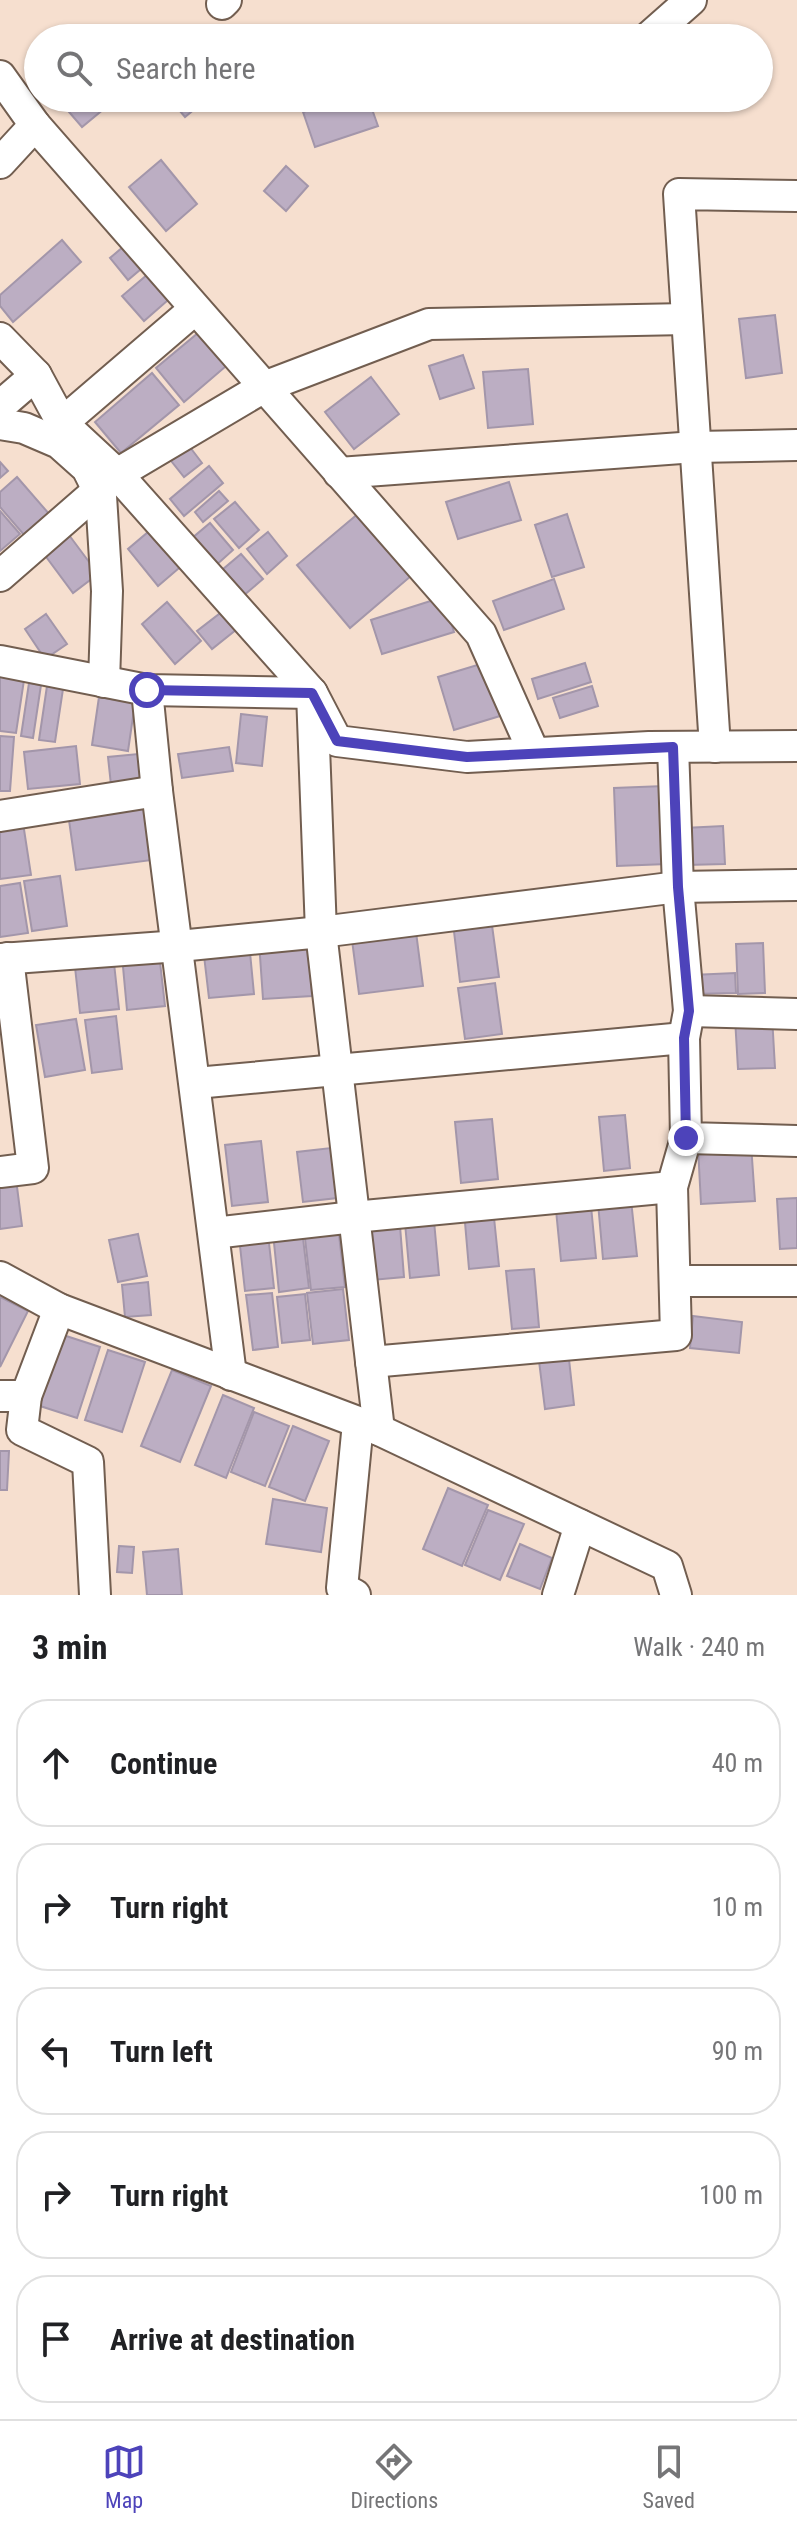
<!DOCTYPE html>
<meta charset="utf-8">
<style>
:root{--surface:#fff;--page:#f2f2f2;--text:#202124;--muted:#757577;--line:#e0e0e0;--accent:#4d43ba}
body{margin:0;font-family:"Roboto Condensed",sans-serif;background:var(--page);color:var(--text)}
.stop{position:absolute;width:24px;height:24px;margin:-18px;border:6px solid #4d43ba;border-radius:50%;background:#fff}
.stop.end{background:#4d43ba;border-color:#fff;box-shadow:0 2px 8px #0008}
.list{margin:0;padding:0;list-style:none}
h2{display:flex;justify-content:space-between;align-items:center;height:104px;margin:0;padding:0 32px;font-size:34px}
h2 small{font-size:26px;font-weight:400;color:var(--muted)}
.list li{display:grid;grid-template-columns:52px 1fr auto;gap:24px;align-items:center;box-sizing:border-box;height:128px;margin:0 16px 16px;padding:0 16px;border:2px solid var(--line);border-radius:32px}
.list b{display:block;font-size:30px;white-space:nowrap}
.list em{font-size:26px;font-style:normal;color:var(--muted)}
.icon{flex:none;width:44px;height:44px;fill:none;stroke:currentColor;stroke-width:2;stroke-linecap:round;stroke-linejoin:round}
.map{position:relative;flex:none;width:797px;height:1595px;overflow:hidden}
.search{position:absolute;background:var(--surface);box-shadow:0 2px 6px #0004;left:24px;right:24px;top:24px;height:88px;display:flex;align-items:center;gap:20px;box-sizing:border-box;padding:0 28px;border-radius:44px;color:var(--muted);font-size:30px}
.sheet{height:824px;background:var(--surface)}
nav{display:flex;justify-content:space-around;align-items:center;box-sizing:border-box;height:112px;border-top:2px solid var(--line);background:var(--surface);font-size:22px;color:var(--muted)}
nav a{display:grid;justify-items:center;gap:4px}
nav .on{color:var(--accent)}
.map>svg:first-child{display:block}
.building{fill:#bcaec3;stroke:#a396aa;stroke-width:2}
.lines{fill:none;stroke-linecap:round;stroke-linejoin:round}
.minor-casing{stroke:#725e50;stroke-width:34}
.minor{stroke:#fff;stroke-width:30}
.route{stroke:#4d43ba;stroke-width:10}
</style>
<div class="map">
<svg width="797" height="1595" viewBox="0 0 797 1595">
<rect width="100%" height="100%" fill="#f6dfcf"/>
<g class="building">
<path d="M104,28L113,38H91Z"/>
<path d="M57,98H107L111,103L82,127Z"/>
<path d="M169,98H208L185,117Z"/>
<path d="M346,98H368L378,126L315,147L303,112Z"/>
<path d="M161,160L197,204L166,231L129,187Z"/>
<path d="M286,166L308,186L286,211L264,191Z"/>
<path d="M62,240L81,262L13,322L0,306V295Z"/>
<path d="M130,241L148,263L128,280L110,258Z"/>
<path d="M154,269L175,294L144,321L122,296Z"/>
<path d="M775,315L782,373L746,378L739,319Z"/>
<path d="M204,328L232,361L184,402L156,368Z"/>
<path d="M463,355L474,388L440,399L429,366Z"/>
<path d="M528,369L533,424L488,428L483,372Z"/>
<path d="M152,373L179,405L121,453L95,422Z"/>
<path d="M371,377L399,414L354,449L325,412Z"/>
<path d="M183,438L202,463L184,477L164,452Z"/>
<path d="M0,462L8,471L0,478Z"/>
<path d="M209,466L223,483L184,516L170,499Z"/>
<path d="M17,477L50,515L25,536L0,507V492Z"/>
<path d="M509,482L521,520L458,539L446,502Z"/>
<path d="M219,491L228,501L203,522L195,512Z"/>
<path d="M235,502L259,530L239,548L214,519Z"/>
<path d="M366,507L418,570L350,628L297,565Z"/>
<path d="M0,511L20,534L0,551Z"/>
<path d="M567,514L584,567L552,577L535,525Z"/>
<path d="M210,523L233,550L214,567L191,539Z"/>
<path d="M154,527L185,563L158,586L128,549Z"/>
<path d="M66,531L98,574L73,593L41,550Z"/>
<path d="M268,532L287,556L267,574L247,549Z"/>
<path d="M241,554L263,579L243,596L222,570Z"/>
<path d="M554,579L564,609L504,630L493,601Z"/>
<path d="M443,597L454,632L382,654L371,620Z"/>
<path d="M167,602L201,641L175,664L142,624Z"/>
<path d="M223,611L237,629L212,649L197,631Z"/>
<path d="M46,614L67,644L45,659L25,629Z"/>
<path d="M484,663L500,716L454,730L438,677Z"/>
<path d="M585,663L591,682L538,699L532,679Z"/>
<path d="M0,676L24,680L16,733L0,731Z"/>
<path d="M29,683L41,685L33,738L21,736Z"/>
<path d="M47,686L63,689L55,742L39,740Z"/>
<path d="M592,686L598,706L560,718L553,698Z"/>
<path d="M99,697L135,703L128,751L92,745Z"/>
<path d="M241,714L267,717L262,766L236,763Z"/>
<path d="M0,736L14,737L10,791H0Z"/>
<path d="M76,746L80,784L28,789L24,752Z"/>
<path d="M229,747L233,771L182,778L178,754Z"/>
<path d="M138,754L141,782L111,785L108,757Z"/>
<path d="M664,786L667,864L617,866L614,788Z"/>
<path d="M144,803L152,860L76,870L68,813Z"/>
<path d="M23,823L31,875L0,879V826Z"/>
<path d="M723,826L725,864L686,865L684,828Z"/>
<path d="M60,876L67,926L32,931L24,881Z"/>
<path d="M20,883L28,933L0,937V886Z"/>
<path d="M491,918L499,977L460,982L453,923Z"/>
<path d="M416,932L423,986L359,994L352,940Z"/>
<path d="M308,939L312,996L263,999L259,942Z"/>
<path d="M249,942L254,994L209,998L203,947Z"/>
<path d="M763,943L765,993L738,994L736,944Z"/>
<path d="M159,953L165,1006L127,1010L122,956Z"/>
<path d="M113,954L119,1009L80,1013L74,958Z"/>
<path d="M735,973L736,993L692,994V975Z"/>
<path d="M495,983L502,1034L465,1039L458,988Z"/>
<path d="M116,1016L122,1069L92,1073L85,1020Z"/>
<path d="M772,1016L775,1068L738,1069L735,1018Z"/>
<path d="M76,1019L85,1070L45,1077L36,1025Z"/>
<path d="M625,1115L630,1168L604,1171L599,1117Z"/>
<path d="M492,1119L498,1179L461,1183L455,1122Z"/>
<path d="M261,1141L268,1202L232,1206L225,1145Z"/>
<path d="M751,1144L755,1201L701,1204L698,1147Z"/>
<path d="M331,1148L337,1198L303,1202L297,1152Z"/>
<path d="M16,1179L22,1226L0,1229V1181Z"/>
<path d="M797,1198V1248L780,1249L777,1199Z"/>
<path d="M631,1200L637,1256L603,1259L598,1203Z"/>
<path d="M591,1206L596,1258L561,1261L556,1210Z"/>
<path d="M493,1208L499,1266L469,1269L464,1211Z"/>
<path d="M434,1221L439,1275L410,1278L405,1223Z"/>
<path d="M338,1226L345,1287L311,1290L304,1230Z"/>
<path d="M400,1226L404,1277L372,1280L368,1229Z"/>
<path d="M302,1230L309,1288L279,1292L273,1233Z"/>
<path d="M138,1234L147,1276L118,1282L109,1240Z"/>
<path d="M268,1234L274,1288L245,1291L239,1237Z"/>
<path d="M534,1269L539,1327L512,1329L506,1271Z"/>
<path d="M148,1282L151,1315L125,1317L122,1285Z"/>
<path d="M343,1289L349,1340L313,1344L307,1293Z"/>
<path d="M272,1293L278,1347L253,1350L246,1295Z"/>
<path d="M305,1294L310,1340L282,1343L277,1297Z"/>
<path d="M0,1297L28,1311L0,1367Z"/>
<path d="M693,1316L742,1322L739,1353L690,1348Z"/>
<path d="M60,1334L100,1347L77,1418L37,1405Z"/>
<path d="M108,1350L145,1362L122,1432L85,1420Z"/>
<path d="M568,1350L574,1405L545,1409L538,1353Z"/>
<path d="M172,1370L211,1386L180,1462L141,1446Z"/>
<path d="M223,1395L254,1408L226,1478L195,1465Z"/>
<path d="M254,1412L289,1426L265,1486L231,1472Z"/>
<path d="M293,1426L329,1441L305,1501L269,1487Z"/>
<path d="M0,1451H9L7,1490H0Z"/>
<path d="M448,1488L488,1505L462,1566L423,1549Z"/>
<path d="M273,1499L327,1508L321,1552L266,1544Z"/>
<path d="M488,1510L524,1524L500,1580L465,1565Z"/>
<path d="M520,1544L552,1558L540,1589L507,1576Z"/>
<path d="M119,1546L134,1547L132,1573L117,1572Z"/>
<path d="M178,1549L182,1595H147L143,1552Z"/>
</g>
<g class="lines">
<g class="minor-casing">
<g id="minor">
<path d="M222,4L226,0"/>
<path d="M648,38L691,0"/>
<path d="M0,76L35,125"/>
<path d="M0,163L35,125L481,634L534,753"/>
<path d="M0,338L36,375L62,423L117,474L312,693L321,932L379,1430"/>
<path d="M0,406L36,375"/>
<path d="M62,423L195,309"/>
<path d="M0,424L24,428L59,443L87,468L101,496L107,591L104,682"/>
<path d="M339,473L695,447L797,445"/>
<path d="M0,576L117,474L264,387L429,324L687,319"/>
<path d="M0,661L147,690L312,693L337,741L467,757L649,747L797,746"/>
<path d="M147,690L157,791L231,1375"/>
<path d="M673,747L678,887L689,1011L684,1038L686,1138L797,1141"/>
<path d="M715,747L679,194L797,196"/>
<path d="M0,816L157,791"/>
<path d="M0,959L179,946L321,932L678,887L797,885"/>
<path d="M689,1011L797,1014"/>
<path d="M196,1083L684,1038"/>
<path d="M0,1172L33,1168L8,958"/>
<path d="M214,1233L354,1217L672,1187L686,1138"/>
<path d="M0,1277L59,1309L379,1430L667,1566L676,1595"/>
<path d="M675,1281H797"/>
<path d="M371,1362L676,1335L672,1187"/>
<path d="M0,1396H26L59,1309"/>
<path d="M26,1396L22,1430L88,1462L95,1595"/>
<path d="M355,1595L342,1588L358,1423"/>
<path d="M558,1595L580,1525"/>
</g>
</g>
<use href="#minor" class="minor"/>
</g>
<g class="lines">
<path class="route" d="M147,690L312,693L337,741L467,757L673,747L678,887L689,1011L684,1038L686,1138"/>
</g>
</svg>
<div class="stop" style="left:147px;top:690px"></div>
<div class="stop end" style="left:686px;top:1138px"></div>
<div class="search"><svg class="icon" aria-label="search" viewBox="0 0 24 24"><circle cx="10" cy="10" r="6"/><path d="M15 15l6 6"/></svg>Search here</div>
</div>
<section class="sheet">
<h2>3 min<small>Walk · 240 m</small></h2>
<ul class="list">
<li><svg class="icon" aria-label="ahead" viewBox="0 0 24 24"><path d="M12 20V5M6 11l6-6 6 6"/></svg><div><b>Continue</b></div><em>40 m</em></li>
<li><svg class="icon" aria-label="right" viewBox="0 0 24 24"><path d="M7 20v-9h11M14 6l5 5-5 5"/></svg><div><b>Turn right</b></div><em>10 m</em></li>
<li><svg class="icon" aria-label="left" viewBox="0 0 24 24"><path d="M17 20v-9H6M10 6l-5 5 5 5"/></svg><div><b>Turn left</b></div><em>90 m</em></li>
<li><svg class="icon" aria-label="right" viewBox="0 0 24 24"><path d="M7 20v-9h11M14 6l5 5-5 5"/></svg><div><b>Turn right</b></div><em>100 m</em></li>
<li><svg class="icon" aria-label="arrive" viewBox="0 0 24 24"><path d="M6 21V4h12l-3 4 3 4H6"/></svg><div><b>Arrive at destination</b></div></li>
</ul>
</section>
<nav>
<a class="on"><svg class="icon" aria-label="map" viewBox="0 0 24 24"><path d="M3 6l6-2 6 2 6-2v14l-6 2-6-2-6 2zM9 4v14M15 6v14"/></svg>Map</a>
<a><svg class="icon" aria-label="directions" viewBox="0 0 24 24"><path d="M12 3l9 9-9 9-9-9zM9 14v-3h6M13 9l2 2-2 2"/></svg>Directions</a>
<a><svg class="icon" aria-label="saved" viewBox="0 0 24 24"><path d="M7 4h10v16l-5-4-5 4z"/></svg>Saved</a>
</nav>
